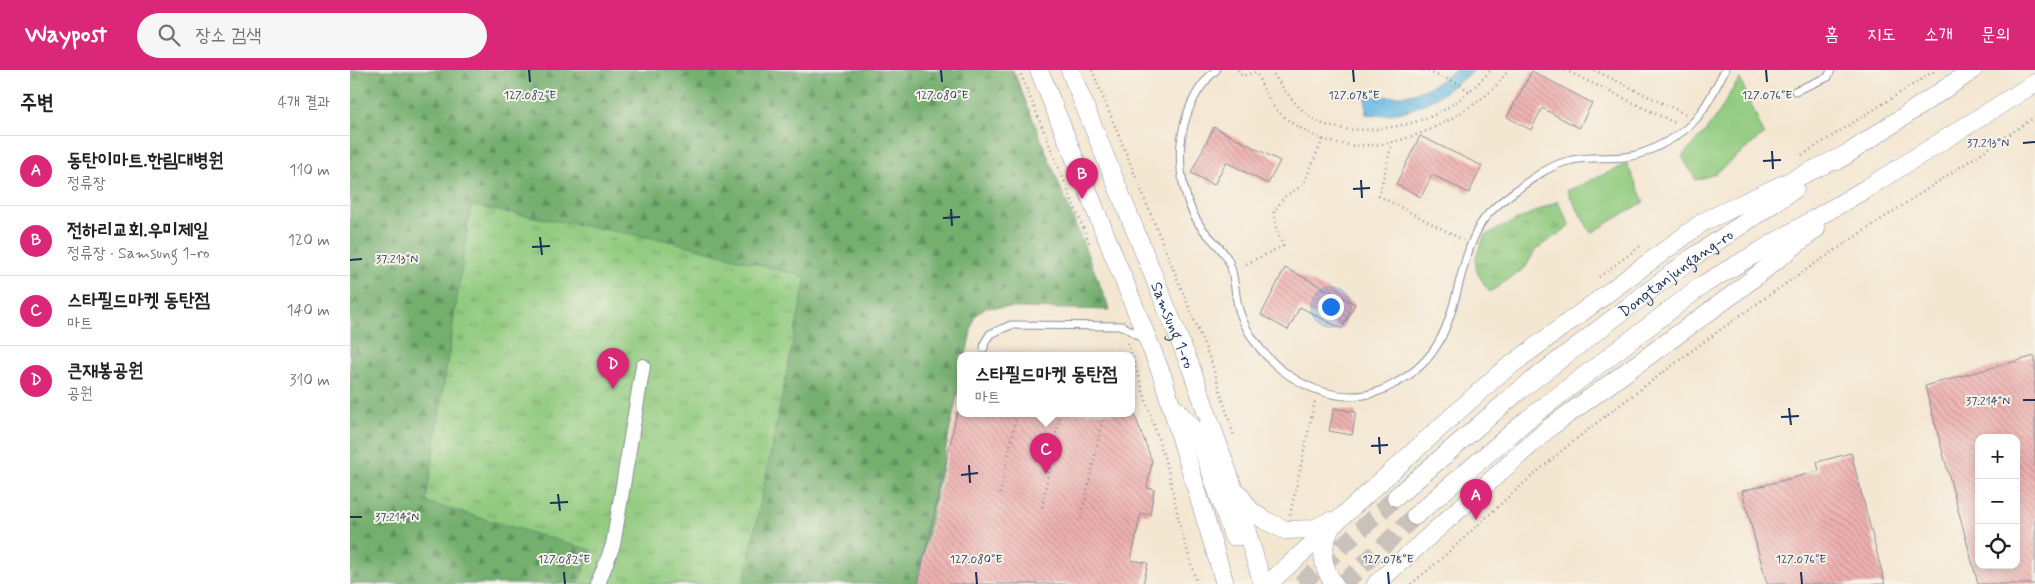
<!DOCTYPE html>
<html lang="ko">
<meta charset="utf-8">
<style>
:root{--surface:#fff;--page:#f6f6f6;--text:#202124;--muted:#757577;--line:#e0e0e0;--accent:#db2777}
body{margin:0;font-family:Mynerve,"Poor Story",sans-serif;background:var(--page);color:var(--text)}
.controls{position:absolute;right:15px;bottom:15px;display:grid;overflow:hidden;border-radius:10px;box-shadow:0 2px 8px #0003}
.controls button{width:45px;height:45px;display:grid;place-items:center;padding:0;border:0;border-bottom:1px solid var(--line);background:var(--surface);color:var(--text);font:25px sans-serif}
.you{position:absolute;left:980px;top:236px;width:18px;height:18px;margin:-12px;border:4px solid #fff;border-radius:50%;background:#1a73e8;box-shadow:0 0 0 8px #1a73e833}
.badge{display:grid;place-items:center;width:32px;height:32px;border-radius:50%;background:var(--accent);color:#fff;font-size:16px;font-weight:700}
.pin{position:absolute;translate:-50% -41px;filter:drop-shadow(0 1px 2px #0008)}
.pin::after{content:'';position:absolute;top:26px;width:18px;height:15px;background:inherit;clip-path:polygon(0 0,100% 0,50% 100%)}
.popup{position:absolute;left:607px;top:282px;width:178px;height:65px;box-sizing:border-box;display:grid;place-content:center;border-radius:10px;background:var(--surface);filter:drop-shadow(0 1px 4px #0005);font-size:16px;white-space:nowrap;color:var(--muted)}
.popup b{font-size:19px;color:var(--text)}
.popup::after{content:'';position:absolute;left:50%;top:100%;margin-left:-10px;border:10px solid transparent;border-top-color:var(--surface)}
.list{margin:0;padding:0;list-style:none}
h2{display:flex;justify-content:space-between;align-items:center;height:65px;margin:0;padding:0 20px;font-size:21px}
h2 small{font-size:16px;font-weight:400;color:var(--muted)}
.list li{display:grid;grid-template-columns:32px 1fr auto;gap:15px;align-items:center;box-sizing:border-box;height:70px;padding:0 20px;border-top:1px solid var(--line)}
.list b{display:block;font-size:19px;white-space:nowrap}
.list p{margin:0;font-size:16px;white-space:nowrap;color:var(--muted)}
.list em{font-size:16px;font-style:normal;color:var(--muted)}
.icon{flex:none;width:28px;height:28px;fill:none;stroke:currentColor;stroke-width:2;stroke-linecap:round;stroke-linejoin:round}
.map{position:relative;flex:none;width:1685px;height:514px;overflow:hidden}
header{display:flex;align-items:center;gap:30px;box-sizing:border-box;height:70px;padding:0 25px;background:var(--accent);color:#fff}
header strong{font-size:24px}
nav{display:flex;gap:28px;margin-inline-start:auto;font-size:18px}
.search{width:350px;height:45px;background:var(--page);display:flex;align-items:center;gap:12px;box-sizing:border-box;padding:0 18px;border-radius:28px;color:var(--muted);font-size:19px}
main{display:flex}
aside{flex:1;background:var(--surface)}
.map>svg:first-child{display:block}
.grass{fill:#91cb7f;stroke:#567d6e}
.forest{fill:url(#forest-firs);stroke:#486f66}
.park{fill:url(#park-tufts);stroke:#567d6e}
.water{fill:url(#water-ripples);stroke:#4276a2}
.building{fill:url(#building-back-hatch);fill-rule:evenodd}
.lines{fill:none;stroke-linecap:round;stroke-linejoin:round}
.tertiary-tunnel{stroke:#c9c2bb;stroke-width:18;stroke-dasharray:18 9;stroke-linecap:butt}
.service-casing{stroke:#888b98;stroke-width:9}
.minor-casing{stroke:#888b98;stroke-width:16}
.tertiary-casing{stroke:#888b98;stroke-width:19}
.path{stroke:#888b98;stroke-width:2.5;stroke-dasharray:1 4;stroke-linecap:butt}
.service{stroke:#fff;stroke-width:7}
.minor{stroke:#fff;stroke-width:14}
.tertiary{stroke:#fff;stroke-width:18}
.ticks{fill:none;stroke:#1b2f5e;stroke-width:2}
.labels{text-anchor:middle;stroke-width:4;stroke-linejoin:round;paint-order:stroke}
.street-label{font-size:16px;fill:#1b2f5e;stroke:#f7f3e8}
.ticks-label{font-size:12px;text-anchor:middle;fill:#1b2f5e;stroke:#f7f3e8;stroke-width:4;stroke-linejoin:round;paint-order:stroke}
</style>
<header>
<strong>Waypost</strong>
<div class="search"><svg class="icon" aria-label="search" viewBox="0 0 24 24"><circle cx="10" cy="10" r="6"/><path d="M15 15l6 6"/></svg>장소 검색</div>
<nav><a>홈</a><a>지도</a><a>소개</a><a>문의</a></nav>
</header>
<main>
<aside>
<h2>주변<small>4개 결과</small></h2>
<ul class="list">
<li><span class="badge">A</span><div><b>동탄이마트.한림대병원</b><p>정류장</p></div><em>110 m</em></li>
<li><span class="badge">B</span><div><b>전하리교회.우미제일</b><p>정류장 · Samsung 1-ro</p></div><em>120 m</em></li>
<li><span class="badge">C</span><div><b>스타필드마켓 동탄점</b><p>마트</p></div><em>140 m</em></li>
<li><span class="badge">D</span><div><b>큰재봉공원</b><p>공원</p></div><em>310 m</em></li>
</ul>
</aside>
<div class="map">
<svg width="1685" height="514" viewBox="0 0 1685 514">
<defs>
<pattern id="forest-firs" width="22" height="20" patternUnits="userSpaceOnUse" patternTransform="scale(1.25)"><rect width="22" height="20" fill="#74af6e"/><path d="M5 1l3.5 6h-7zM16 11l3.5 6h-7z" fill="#5e8f5e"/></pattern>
<pattern id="park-tufts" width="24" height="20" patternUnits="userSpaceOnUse" patternTransform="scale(1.25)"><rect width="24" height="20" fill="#91cb7f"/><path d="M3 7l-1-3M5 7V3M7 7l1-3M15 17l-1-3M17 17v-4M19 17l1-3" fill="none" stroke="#76a56b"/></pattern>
<pattern id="water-ripples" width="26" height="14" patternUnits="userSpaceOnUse" patternTransform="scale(1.25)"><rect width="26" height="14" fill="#6abce5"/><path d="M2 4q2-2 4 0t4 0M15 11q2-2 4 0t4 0" fill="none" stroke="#5699bd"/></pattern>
<pattern id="building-back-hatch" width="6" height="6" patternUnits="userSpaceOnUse" patternTransform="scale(1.25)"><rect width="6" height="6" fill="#efb1b0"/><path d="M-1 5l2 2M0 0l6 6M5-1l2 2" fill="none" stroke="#c19092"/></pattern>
</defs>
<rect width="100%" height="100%" fill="#f7f3e8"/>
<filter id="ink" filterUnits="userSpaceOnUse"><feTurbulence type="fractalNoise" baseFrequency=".02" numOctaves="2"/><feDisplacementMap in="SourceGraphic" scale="10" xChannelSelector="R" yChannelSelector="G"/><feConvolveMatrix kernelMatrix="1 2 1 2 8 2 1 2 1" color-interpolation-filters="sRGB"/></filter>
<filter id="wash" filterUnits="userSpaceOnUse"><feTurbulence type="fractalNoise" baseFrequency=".0096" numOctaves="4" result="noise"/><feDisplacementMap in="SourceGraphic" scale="20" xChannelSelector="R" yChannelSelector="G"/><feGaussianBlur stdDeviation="1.12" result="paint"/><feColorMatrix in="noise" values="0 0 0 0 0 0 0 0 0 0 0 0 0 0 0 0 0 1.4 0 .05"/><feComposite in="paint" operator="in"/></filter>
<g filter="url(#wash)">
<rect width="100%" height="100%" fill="#f4e7d2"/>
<g class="grass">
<path d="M1390,9L1414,64L1365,104L1346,110L1332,86C1345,74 1356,61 1366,47C1375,34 1380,21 1390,9Z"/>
<path d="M1277,94L1294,132L1241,163L1217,121Z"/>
</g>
<path class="forest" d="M0,0H663L760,240L636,237L624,247L616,285H611V308L567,514H0Z"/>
<g class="park">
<path d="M1208,131L1220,156L1186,179L1175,198L1140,222C1121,196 1122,194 1135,165Z"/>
<path d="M121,136L320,171L456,207L394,514H228L241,480L76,432Z"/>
</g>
<path class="water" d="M1105,0H1124C1093,25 1058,50 1016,44V26C1054,29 1075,24 1105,0Z"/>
<g id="blocks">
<g class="building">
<path d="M1182,1L1242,33L1229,58L1192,38L1181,60L1157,47Z"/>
<path d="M864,57L930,91L918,114L876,92L864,115L841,103Z"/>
<path d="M1070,66L1132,96L1119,123L1082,105L1071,127L1046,114Z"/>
<path d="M935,198L1005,234L992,259L950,237L938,260L911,245Z"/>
<path d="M1685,286V514H1628L1575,316ZM1629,368H1666V495H1629Z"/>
<path d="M984,338L1006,342L1002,365L979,361Z"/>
<path d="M607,343H784L802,391L797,418L804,419L800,445L791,443L781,490L798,493L793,514H568Z"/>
<path d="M1501,383L1535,514H1417L1392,421L1469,401L1467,392Z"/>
</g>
</g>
</g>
<g filter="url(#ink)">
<use href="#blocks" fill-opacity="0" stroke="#888b98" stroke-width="1"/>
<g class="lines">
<g class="tertiary-tunnel">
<path d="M951,514L1046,427"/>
<path d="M993,514L1065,446"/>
</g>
<g class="service-casing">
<g id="service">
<path d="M866,0C824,37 820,108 849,154C858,168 873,177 879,192C886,208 884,226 890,243C908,295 971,340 1027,322C1033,320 1039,317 1044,314C1113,279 1098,213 1130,155C1138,141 1154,129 1168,119C1183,108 1199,96 1218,91C1237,86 1255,89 1275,87C1296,85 1332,66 1346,49C1358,35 1366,16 1375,0"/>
<path d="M1445,21L1478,7L1481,0"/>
<path d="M634,278L635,272L640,264L661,255L773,256L793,269"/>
</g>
</g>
<g class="minor-casing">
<path id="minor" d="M248,514L263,475L293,296"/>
</g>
<g class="tertiary-casing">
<g id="tertiary">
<path d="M689,0L812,305L875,514"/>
<path id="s1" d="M720,0L841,298L881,411L913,514"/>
<path d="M1487,91L1623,0"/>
<path d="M825,339L847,362L883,466H890L894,456"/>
<path d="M889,424L900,440L914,450L935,460L963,459L980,451"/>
<path id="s2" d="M1046,427L1170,320L1342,188L1445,119"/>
<path d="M1065,446L1178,349L1354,214L1517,118L1685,13"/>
<path d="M980,459C971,481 970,493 984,514"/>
<path d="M918,514L1149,304L1353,152L1497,84"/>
<path d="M1026,514L1199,358L1382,225L1466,159"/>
</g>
</g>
<g class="path">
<path d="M669,0L740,175"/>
<path d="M742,0L862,294L884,366"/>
<path d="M888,0L892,6L906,2C912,15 917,29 926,39C932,46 941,53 950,58C1010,96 1084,66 1136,25C1145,19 1152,8 1159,0"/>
<path d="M921,0C933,19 947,39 967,51C997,68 1062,58 1092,41C1111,30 1126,16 1141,0"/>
<path d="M1073,0L1108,13L1120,22"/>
<path d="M1215,0L1325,53"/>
<path d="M1244,0L1335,44"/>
<path d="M1042,72L1029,126L1113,170"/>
<path d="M1452,85L1586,0"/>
<path d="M892,196L933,176L926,157L924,142L934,127L953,115L973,69"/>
<path d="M1249,207L1293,174"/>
<path d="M778,273L818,400L830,456L847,514"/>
<path d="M650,424L667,343"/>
<path d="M692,437L710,343"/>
<path d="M940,445L965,331"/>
<path d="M731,449L754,343"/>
<path d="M1061,514C1105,479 1144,438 1187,402C1229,365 1275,331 1319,298C1437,208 1563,130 1685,47"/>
</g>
<use href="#service" class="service"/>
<use href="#minor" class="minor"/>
<use href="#tertiary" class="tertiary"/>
</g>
</g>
<path class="ticks" d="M179,0L180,12M591,0L592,12M1003,0L1004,12M1416,0L1417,12M1673,73L1685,72M1422,81L1423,99M1413,91L1431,90M1011,110L1012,128M1003,119L1020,118M601,139L602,156M593,148L610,147M190,167L192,185M182,177L200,176M0,190L12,189M1673,330H1685M1439,338L1441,355M1431,347L1449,346M1029,367L1030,384M1021,376L1038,375M619,395L620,413M611,405L628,403M208,424L210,441M200,433L218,432M0,447H12M214,502L215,514M626,502L627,514M1038,502L1039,514M1451,502L1452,514"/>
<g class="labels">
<g class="street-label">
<text dy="6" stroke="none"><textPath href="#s2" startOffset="359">Dongtanjungang-ro</textPath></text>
<text dy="6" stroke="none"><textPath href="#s1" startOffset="275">Samsung 1-ro</textPath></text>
</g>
</g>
<g class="ticks-label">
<text x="180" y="29">127.082°E</text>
<text x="592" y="29">127.080°E</text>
<text x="1004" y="29">127.078°E</text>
<text x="1417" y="29">127.076°E</text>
<text x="1638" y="77">37.213°N</text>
<text x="47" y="193">37.213°N</text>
<text x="1638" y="335">37.214°N</text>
<text x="47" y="451">37.214°N</text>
<text x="214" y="493">127.082°E</text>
<text x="626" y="493">127.080°E</text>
<text x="1038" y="493">127.078°E</text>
<text x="1451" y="493">127.076°E</text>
</g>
</svg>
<div class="controls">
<button>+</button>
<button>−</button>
<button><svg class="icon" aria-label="locate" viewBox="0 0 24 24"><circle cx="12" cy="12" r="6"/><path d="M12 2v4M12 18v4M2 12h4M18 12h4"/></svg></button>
</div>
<div class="you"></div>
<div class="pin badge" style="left:1126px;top:450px">A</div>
<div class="pin badge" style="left:732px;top:129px">B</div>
<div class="pin badge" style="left:696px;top:404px">C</div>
<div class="popup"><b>스타필드마켓 동탄점</b>마트</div>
<div class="pin badge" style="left:263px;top:319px">D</div>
</div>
</main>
